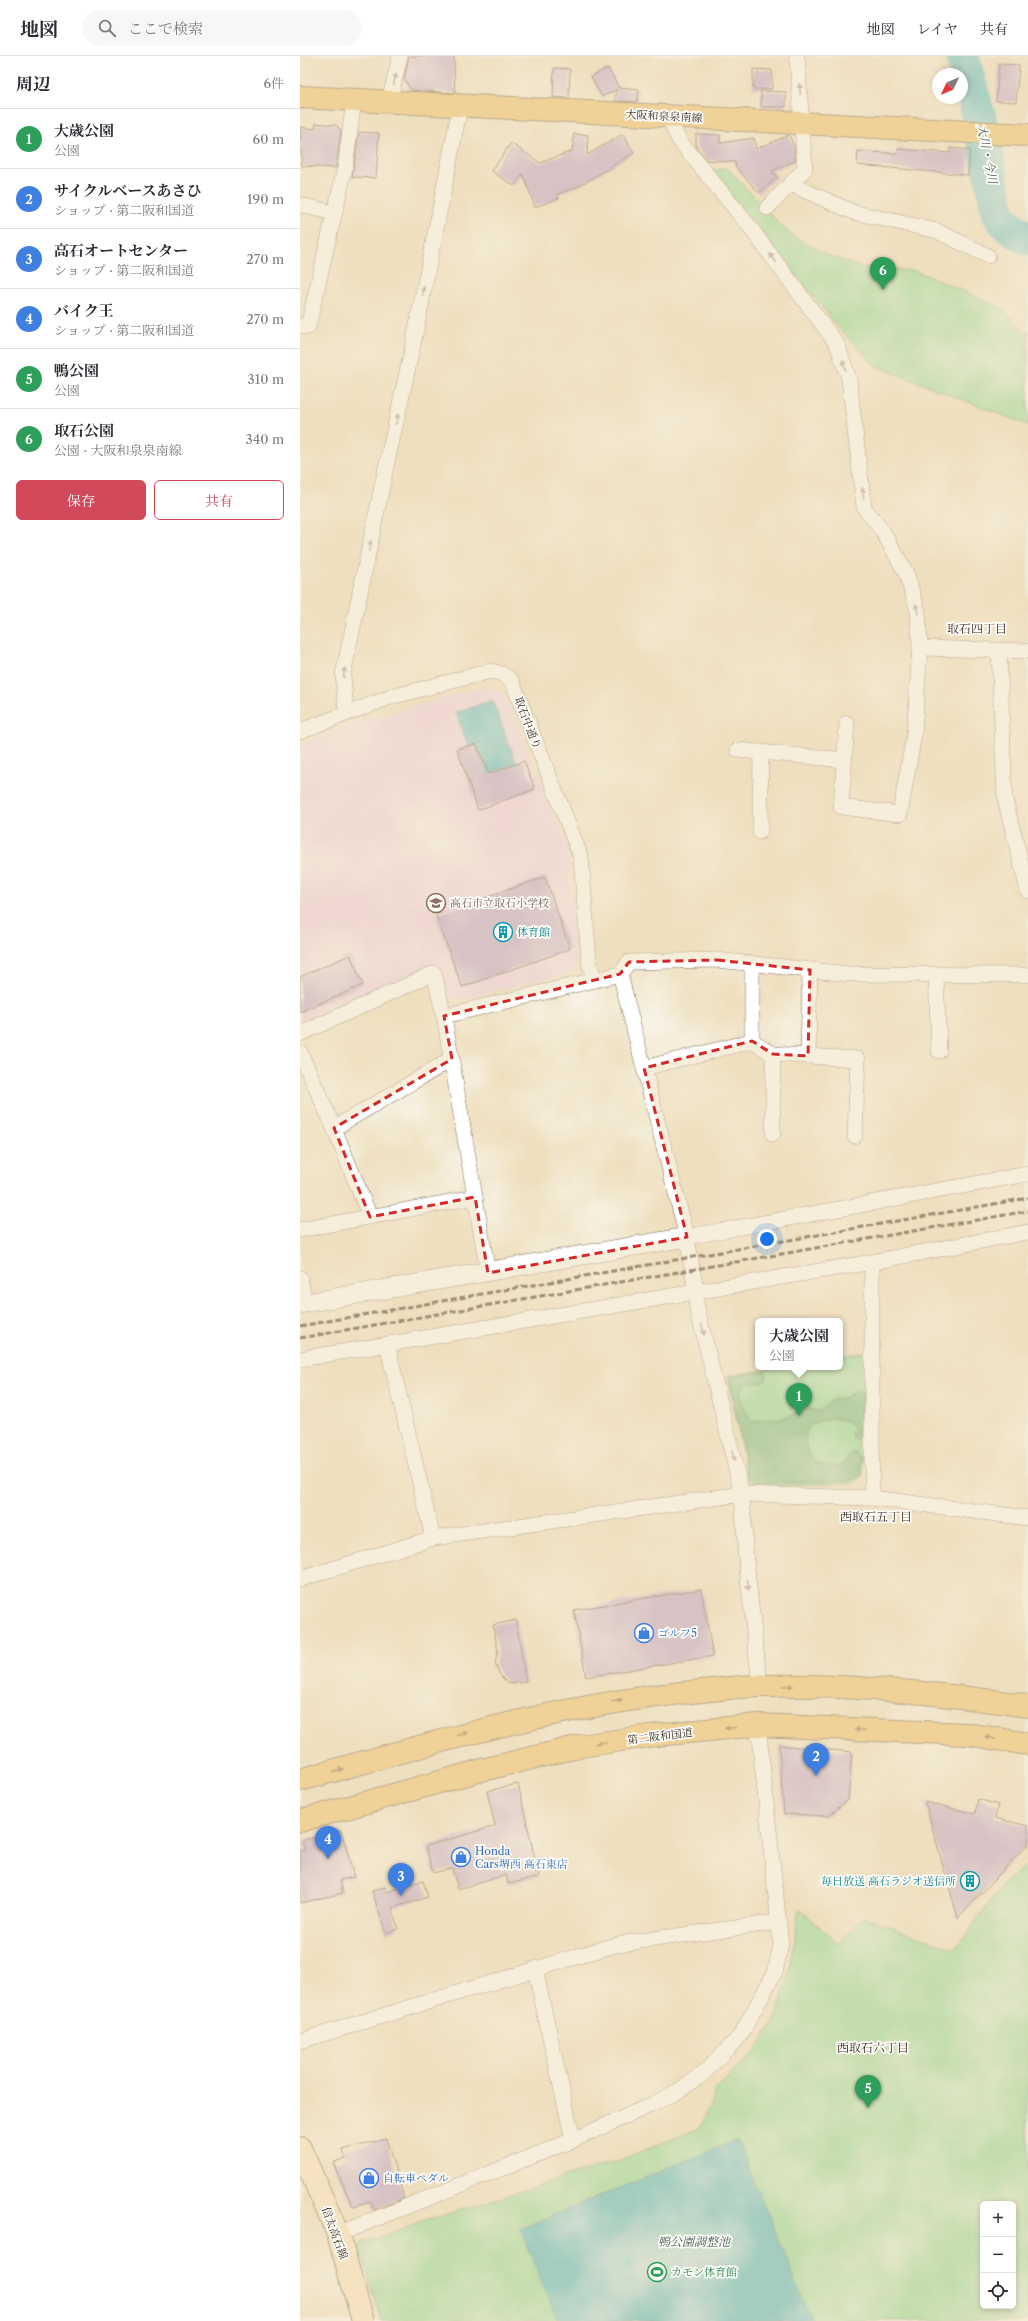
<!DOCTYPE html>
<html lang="ja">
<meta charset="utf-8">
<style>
:root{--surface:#fff;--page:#f7f7f7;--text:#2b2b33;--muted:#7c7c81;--line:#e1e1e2;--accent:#d1495b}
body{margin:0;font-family:"Libre Caslon Text","Noto Serif JP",serif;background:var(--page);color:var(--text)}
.controls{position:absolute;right:12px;bottom:12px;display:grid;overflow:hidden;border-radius:6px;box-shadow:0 2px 6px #0003}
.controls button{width:36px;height:36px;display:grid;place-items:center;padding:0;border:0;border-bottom:1px solid var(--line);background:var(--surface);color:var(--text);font:20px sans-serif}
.compass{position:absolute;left:632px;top:12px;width:36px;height:36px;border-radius:50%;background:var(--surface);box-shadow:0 2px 6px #0003;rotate:226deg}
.you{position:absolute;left:467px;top:1183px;width:14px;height:14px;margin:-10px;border:3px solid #fff;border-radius:50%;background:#1a73e8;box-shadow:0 0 0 6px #1a73e833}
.badge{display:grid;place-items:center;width:26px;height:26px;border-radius:50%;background:var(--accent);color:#fff;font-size:13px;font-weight:700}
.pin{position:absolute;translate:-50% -33px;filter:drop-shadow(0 1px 2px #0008)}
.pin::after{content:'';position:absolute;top:21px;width:14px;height:12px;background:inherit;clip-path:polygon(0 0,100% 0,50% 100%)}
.popup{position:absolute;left:455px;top:1262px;width:88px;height:52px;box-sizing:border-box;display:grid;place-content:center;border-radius:6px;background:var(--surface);filter:drop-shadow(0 1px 3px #0005);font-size:13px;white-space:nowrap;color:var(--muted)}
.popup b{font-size:15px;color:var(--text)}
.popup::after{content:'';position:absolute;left:50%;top:100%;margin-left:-8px;border:8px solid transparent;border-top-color:var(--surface)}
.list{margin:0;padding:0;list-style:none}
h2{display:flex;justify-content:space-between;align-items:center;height:52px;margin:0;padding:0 16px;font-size:17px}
h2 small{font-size:13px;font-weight:400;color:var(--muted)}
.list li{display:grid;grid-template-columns:26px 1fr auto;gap:12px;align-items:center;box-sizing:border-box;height:60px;padding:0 16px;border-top:1px solid var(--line)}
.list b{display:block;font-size:15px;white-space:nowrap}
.list p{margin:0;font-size:13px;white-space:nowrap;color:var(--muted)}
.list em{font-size:13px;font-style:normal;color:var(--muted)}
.actions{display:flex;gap:8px;padding:12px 16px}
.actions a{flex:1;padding:9px 0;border:1px solid var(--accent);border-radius:6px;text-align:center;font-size:14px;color:var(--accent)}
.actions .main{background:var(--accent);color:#fff}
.icon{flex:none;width:22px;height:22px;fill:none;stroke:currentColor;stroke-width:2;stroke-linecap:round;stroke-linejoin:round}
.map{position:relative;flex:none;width:728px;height:2265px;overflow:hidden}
header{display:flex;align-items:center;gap:24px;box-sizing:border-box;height:56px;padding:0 20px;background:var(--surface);border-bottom:1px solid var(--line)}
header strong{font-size:19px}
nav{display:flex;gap:22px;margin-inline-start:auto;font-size:14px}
.search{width:280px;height:36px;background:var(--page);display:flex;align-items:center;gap:10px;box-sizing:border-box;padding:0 14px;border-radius:22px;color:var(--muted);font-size:15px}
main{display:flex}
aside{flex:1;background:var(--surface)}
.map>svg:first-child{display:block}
.built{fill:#eed0e8}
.green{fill:#8fdc9a;stroke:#65835c;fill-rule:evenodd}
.forest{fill:#73bc82;stroke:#577350}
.water{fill:#4ab8c3;stroke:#427170}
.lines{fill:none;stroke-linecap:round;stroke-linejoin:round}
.river{stroke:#4ab8c3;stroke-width:34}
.building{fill:#bca2cd}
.minor-casing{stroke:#7a6956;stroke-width:16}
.tertiary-casing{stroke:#7a6956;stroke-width:20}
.secondary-casing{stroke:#7a6956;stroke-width:24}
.primary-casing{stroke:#7a6956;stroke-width:24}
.trunk-casing{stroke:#7a6956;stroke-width:24}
.minor{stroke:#fff;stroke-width:15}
.tertiary{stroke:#fff;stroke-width:19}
.secondary{stroke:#fae7c3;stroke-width:22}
.primary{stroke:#f2c36a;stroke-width:22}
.trunk{stroke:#f2c36a;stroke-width:22}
.rail{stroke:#3b2a1e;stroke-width:3;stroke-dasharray:6 3;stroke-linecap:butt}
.oneway{fill:#a79f9a}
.oneway2{fill:#8d6f40}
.marked{fill:none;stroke:#d62828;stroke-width:3;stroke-dasharray:8 5;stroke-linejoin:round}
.labels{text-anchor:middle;stroke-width:3.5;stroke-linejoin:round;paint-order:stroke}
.street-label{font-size:11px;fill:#3b2a1e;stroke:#fdfcf7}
.education-label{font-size:11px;fill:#785e54;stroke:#fdfcf7;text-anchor:start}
.culture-label{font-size:11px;fill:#0d838f;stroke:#fdfcf7;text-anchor:start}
.shop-label{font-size:11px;fill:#366cbe;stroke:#fdfcf7;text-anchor:start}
.leisure-label{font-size:11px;fill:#27864d;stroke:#fdfcf7;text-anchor:start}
.water-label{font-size:12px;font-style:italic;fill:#405c58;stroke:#fdfcf7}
.neighbourhood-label{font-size:12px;fill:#3b2a1e;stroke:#fdfcf7}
</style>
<header>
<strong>地図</strong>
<div class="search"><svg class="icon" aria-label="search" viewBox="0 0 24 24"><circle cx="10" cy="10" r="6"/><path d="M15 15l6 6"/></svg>ここで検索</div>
<nav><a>地図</a><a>レイヤ</a><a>共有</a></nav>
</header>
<main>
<aside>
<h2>周辺<small>6件</small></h2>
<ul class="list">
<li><span class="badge" style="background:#2e9e5b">1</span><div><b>大歳公園</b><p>公園</p></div><em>60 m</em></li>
<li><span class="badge" style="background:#3f7fe0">2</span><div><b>サイクルベースあさひ</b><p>ショップ · 第二阪和国道</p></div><em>190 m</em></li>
<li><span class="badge" style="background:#3f7fe0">3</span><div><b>高石オートセンター</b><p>ショップ · 第二阪和国道</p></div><em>270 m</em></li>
<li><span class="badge" style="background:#3f7fe0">4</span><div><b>バイク王</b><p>ショップ · 第二阪和国道</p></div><em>270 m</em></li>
<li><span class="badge" style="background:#2e9e5b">5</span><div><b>鴨公園</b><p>公園</p></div><em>310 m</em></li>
<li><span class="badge" style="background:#2e9e5b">6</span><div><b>取石公園</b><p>公園 · 大阪和泉泉南線</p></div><em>340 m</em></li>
</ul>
<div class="actions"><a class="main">保存</a><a>共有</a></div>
</aside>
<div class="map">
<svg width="728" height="2265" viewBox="0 0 728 2265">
<rect width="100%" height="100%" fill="#fdfcf7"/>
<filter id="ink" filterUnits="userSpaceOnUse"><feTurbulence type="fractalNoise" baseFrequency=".025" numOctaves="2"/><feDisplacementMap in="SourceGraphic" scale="8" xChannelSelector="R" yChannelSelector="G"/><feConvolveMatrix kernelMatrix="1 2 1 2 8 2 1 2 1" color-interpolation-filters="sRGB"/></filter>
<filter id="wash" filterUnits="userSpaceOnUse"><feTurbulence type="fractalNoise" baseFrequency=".012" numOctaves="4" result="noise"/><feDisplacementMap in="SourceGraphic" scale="16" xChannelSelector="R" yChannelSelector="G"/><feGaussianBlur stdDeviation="0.9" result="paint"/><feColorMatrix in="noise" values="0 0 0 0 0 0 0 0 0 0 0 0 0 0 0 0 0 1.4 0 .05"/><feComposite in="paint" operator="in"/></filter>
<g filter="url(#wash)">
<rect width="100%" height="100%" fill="#eedfbe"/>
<path class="built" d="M187,630L204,639L267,785L277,908L271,917L157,944L149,938L142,916L130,910L0,968V688L64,665Z"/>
<g class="green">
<path d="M427,112L487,176L527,199L561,211L616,215L702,252L724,276H728V369L576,310L539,272L412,115Z"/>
<path d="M564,1296L563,1420L553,1427L455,1430L447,1421L428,1320L478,1311H540V1300Z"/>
<path d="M728,1807V2265H82L59,2189L122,2166L318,2105L400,2072L417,2033L454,1997L477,1961L491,1907L499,1852L539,1888L564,1861L655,1893L702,1831ZM683,2148H713V2250H683Z"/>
</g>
<path class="forest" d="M466,1315V1323L462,1326C448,1326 444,1326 439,1339L451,1366L492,1360L505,1352L519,1355L532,1344L546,1341L556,1334L562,1337L561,1365L557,1374L560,1380L556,1384L553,1382L551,1377L554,1374L548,1365L529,1362L510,1369C501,1384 506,1395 517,1408L540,1410L552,1396L557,1397L561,1402V1419L552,1424L456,1427L448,1420L429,1321Z"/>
<g class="water">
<path d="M192,644L217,708L189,718L176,688L168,690L156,657Z"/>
<path d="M437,2084L512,2265H258L220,2173Z"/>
</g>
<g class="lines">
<path class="river" d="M662,0L679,60L698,156C704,170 715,175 728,183"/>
</g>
<g id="blocks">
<g class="building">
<path d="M109,0H154L155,37L111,34L104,23Z"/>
<path d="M699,8L719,9L716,46L696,45Z"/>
<path d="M254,12L270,13L269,42L253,41Z"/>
<path d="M308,12L319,32L339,34L337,46L315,45L317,33L302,41L291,21Z"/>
<path d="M453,13L472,14V33H453Z"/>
<path d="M461,35L486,36V51H461Z"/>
<path d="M16,67L36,69L41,74L36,112L2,110L0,71L15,73Z"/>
<path d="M59,76L79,77L76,122L52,121Z"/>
<path d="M274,78L288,79L287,99L323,78L334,97L279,130L258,138L259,142L235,151L223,118L214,130L192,115L211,87L240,107L272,95Z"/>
<path d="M396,78L420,79V87L454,82L456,93L489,79L494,91L495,105L472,115L477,121L459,137L436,111L435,106L407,104L396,90Z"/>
<path d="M650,92L670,94L668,119L557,109L558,95L598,98V93L650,97Z"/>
<path d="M176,688L189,718L224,705L235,733L178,754L157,693Z"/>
<path d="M245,821L270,893L162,931L136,859Z"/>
<path d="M50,899L63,929L0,956V921Z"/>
<path d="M401,1533L413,1600L286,1621L274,1554Z"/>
<path d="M216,1564L226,1626L214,1628L208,1627L200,1619L195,1608L198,1595L193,1569Z"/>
<path d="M479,1689L552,1696L548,1744L528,1760L484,1758Z"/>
<path d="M218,1728L239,1821L208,1828L206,1819L158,1833L152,1812L133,1817L126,1790L195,1770L187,1735Z"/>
<path d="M678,1743L698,1749L695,1762L728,1770V1788L658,1862L625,1746L675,1758Z"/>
<path d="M41,1774L54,1821L40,1824L43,1837L0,1847V1795L5,1794L2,1785Z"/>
<path d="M123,1825L128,1841L92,1852L98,1873L86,1877L72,1835L86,1831L87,1836Z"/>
<path d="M86,2082L104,2142L74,2154L71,2146L53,2151L33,2107L45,2102L43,2094Z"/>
</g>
</g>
</g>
<g filter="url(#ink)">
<use href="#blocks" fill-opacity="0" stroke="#7a6956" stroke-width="1"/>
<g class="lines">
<g class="minor-casing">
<g id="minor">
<path d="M89,46L100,0"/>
<path d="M367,60L379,84L449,170L537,288L549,323L564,451L583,476L606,517L618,555L620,592L614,679L600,758L541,751L547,667"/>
<path d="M490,128L553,156L637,175L688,200"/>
<path d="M0,149L35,157"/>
<path d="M467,152L505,113L497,0"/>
<path d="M0,270L8,271L45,112L54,44"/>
<path d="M620,592L728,595"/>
<path d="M699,595L705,743L728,835"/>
<path d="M46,656L43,619L86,411L113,289L160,51"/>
<path d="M0,675L91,641L191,615L202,618L212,625L281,801L289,905L294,924"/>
<path d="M438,694L544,704"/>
<path d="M460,776L461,696"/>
<path d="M452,908V985"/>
<path d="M320,918L387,1181L396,1236V1247L442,1438L446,1504L460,1630"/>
<path d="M636,919L639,995"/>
<path d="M0,978L134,917L144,960"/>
<path d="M0,996L34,1072L70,1161"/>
<path d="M508,1000L510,914"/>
<path d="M344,1012L452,985L473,998"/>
<path d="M34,1072L152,1003"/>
<path d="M473,1078V998L558,1003L555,1080"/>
<path d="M0,1174L175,1141"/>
<path d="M387,1181L728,1118"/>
<path d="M572,1206V1442"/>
<path d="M188,1217L144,960L320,918L329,906L417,904L549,918L728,919"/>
<path d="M0,1222L5,1247"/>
<path d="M87,1288L133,1482"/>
<path d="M0,1303L572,1206L728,1176"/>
<path d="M0,1523L133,1482L442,1438L572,1442L728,1462"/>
<path d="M235,1913L273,2084"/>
<path d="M0,1985L318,1888L478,1866"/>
<path d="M38,2178L273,2084L351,2049L378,2035L403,2018L440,1980L475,1916L481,1889L458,1669"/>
</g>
</g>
<g class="tertiary-casing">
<path id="tertiary" d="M0,1248L387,1181"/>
</g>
<g class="secondary-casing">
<path id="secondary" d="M0,2092L38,2178L63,2265"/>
</g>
<g class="primary-casing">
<path id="primary" d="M0,41L728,79"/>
</g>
<g class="trunk-casing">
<g id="trunk">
<path d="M0,1724C133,1687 264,1647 402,1635C422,1633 442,1630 461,1630C551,1628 640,1637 728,1650"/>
<path d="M0,1765L182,1714L281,1690L356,1679L458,1669L667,1678L728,1688"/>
</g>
</g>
<use href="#minor" class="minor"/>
<use href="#tertiary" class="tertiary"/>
<use href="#secondary" class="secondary"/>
<use href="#primary" class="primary"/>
<use href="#trunk" class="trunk"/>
<g class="rail">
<path d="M0,1270L728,1142"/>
<path d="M0,1282L728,1155"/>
</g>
</g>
<defs><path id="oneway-solid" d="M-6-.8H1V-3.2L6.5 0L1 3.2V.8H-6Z"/></defs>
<g class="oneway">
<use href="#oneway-solid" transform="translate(95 23) rotate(-76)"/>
<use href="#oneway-solid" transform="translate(500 33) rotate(-95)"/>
<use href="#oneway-solid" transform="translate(473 202) rotate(-127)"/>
<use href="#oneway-solid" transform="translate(123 236) rotate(-80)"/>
<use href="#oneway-solid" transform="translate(544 309) rotate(-109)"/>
<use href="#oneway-solid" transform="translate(97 363) rotate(-77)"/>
<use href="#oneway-solid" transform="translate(563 437) rotate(-97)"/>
<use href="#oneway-solid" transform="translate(70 490) rotate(-79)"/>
<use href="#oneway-solid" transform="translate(617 553) rotate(-102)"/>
<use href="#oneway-solid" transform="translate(44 617) rotate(-83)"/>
<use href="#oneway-solid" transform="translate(403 1274) rotate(77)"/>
<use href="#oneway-solid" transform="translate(433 1400) rotate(77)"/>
<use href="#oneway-solid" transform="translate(448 1529) rotate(84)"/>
</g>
<g class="oneway2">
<use href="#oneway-solid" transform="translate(488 1630) rotate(1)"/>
<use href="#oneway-solid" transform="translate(317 1645) rotate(-9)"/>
<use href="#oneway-solid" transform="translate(430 1672) rotate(175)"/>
<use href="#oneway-solid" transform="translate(560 1674) rotate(-177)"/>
<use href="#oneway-solid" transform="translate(163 1678) rotate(-16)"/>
<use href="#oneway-solid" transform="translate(690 1682) rotate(-171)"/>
<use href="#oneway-solid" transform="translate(301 1687) rotate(171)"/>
<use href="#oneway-solid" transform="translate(38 1714) rotate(-16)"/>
</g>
</g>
<path d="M0 0H728V2265H0ZM417,904L510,914L508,1000L473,998L452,985L344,1012L387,1181L188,1217L175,1141L70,1161L34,1072L152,1003L144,960L320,918L329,906Z" fill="#eedfbe" fill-opacity=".55" fill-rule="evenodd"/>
<path class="marked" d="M417,904L510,914L508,1000L473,998L452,985L344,1012L387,1181L188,1217L175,1141L70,1161L34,1072L152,1003L144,960L320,918L329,906Z"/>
<defs>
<g id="school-ring" transform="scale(1)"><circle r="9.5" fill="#fdfcf7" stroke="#8d6e63" stroke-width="1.5"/><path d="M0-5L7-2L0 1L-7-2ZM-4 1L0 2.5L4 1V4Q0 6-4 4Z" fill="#8d6e63"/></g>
<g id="building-ring" transform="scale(1)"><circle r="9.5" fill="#fdfcf7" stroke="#0f9aa8" stroke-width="1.5"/><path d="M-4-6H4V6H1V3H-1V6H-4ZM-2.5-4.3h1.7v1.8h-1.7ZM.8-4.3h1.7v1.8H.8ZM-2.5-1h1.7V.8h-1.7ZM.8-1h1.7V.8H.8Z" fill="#0f9aa8"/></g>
<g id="shop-ring" transform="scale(1)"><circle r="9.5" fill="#fdfcf7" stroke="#3f7fe0" stroke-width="1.5"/><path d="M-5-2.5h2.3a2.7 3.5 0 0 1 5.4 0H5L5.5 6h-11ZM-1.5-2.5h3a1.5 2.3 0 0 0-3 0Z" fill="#3f7fe0"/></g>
<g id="stadium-ring" transform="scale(1)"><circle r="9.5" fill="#fdfcf7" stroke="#2e9e5b" stroke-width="1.5"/><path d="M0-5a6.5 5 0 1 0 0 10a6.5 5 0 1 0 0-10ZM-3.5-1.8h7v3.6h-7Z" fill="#2e9e5b"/></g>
</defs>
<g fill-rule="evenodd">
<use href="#school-ring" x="136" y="847"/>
<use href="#building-ring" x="203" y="876"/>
<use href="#shop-ring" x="344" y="1577"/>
<use href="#shop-ring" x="161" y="1801"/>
<use href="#building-ring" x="670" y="1825"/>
<use href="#shop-ring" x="69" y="2122"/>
<use href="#stadium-ring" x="357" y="2216"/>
</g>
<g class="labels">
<g class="street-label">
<text transform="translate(364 60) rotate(3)" y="4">大阪和泉泉南線</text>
<text transform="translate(228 667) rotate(69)" y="4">取石中通り</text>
<text transform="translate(360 1680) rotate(-7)" y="4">第二阪和国道</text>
<text transform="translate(35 2177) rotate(70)" y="4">信太高石線</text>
</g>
<g class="education-label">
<text x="150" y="851">高石市立取石小学校</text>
</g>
<g class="culture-label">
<text x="217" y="880">体育館</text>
<text x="656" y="1829" text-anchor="end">毎日放送 高石ラジオ送信所</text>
</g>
<g class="shop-label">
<text x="358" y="1581">ゴルフ5</text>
<text x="175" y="1799">Honda<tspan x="175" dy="13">Cars堺西 高石東店</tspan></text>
<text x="83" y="2126">自転車ペダル</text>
</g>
<g class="leisure-label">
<text x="371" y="2220">カモン体育館</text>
</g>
<g class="water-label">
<text transform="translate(687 98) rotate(79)" y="4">大川・今川</text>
<text x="394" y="2190">鴨公園調整池</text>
</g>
<g class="neighbourhood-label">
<text x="677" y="577">取石四丁目</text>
<text x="576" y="1465">西取石五丁目</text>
<text x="573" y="1996">西取石六丁目</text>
</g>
</g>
</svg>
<div class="controls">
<button>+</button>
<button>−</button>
<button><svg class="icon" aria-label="locate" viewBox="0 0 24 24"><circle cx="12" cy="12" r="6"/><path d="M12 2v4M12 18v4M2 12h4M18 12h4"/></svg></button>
</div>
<svg class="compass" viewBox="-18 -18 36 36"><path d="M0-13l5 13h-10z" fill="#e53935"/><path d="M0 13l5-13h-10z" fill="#7c7c81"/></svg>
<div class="you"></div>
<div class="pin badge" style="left:499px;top:1360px;background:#2e9e5b">1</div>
<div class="popup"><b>大歳公園</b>公園</div>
<div class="pin badge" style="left:516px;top:1720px;background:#3f7fe0">2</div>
<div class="pin badge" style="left:101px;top:1840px;background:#3f7fe0">3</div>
<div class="pin badge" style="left:28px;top:1803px;background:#3f7fe0">4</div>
<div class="pin badge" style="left:568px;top:2052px;background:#2e9e5b">5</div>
<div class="pin badge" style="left:583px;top:234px;background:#2e9e5b">6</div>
</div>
</main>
